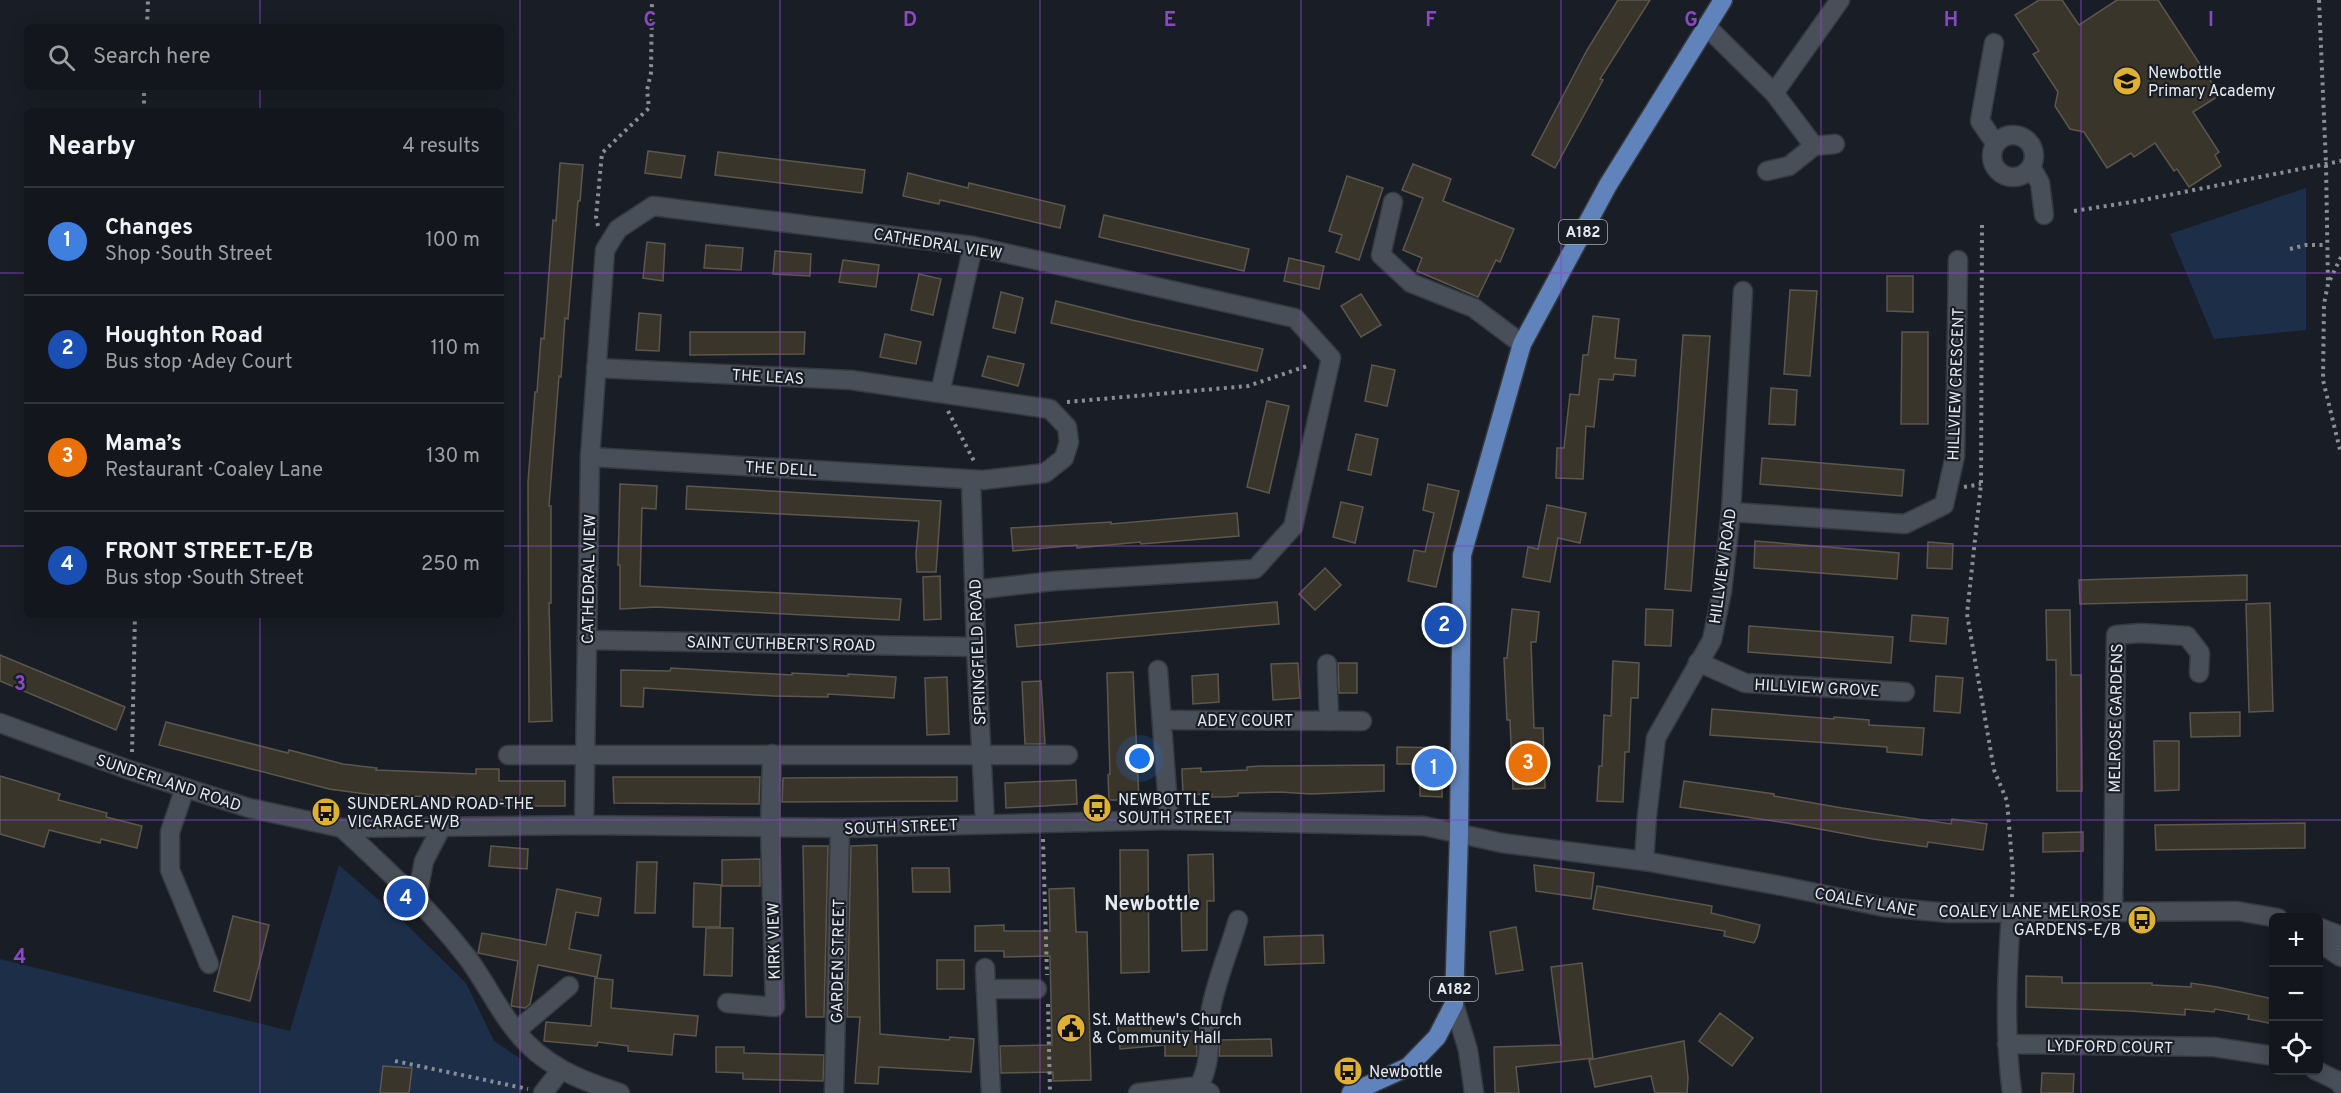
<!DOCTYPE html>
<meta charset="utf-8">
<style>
:root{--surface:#13161c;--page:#202329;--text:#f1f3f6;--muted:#9d9fa3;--line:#32353b;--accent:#0f766e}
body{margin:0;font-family:Overpass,sans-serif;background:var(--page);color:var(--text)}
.controls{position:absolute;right:18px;bottom:18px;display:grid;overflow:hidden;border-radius:9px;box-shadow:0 3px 15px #0003}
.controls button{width:54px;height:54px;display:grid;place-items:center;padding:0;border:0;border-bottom:2px solid var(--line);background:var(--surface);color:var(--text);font:30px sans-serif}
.you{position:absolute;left:1140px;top:759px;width:21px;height:21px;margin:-15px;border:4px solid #fff;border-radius:50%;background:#1a73e8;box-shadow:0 0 0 9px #1a73e833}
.badge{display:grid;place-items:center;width:39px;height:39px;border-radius:50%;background:var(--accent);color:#fff;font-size:20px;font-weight:700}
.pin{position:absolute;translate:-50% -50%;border:3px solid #fff;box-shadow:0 2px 6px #0006}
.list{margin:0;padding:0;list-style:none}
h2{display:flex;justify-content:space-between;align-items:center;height:78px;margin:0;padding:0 24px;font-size:26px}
h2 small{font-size:20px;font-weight:400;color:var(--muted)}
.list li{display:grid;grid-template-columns:39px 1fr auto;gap:18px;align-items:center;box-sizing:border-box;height:108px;padding:0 24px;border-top:2px solid var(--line)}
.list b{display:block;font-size:22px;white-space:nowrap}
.list p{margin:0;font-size:20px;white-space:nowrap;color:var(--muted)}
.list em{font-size:20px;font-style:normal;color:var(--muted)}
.icon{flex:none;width:33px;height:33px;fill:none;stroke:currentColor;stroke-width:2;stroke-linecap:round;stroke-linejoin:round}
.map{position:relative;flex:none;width:2341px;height:1093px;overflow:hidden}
.search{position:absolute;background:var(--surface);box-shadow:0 3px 15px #0003;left:24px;top:24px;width:480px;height:66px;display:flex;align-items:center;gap:15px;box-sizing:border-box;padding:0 21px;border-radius:9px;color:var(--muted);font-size:22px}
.panel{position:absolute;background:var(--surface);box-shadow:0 3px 15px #0003;left:24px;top:108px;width:480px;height:510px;border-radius:9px}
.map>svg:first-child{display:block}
.green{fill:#1d2e49}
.building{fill:#3a352b;stroke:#5c574c;stroke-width:1.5}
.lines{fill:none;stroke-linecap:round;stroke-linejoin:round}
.minor-casing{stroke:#363a40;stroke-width:21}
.major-casing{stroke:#363a40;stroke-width:21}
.path{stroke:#898d94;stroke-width:4;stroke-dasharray:3 4.5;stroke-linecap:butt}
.minor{stroke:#484f58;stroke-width:18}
.major{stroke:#5f83ba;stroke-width:18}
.grid{fill:none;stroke:#8b48c6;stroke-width:1.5;stroke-opacity:0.55}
.labels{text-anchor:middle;stroke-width:4.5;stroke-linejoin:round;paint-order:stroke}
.shield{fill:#191e26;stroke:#a8adb3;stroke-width:1.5}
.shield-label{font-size:15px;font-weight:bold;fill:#e6eaf0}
.poi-label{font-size:16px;fill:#e6eaf0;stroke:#191e26;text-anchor:start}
.street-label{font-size:16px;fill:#e6eaf0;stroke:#191e26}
.quarter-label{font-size:20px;font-weight:bold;fill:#e6eaf0;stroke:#191e26}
.grid-label{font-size:20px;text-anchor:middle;font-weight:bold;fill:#8b48c6;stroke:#191e26;stroke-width:4.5;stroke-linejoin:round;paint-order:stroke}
</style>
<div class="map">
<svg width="2341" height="1093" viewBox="0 0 2341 1093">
<rect width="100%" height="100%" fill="#191e26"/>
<g class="green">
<path d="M2306,188V330L2214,339L2170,234Z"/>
<path d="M339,865L405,923L466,983L494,1041L522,1060L521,1093H0V959L290,1031Z"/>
</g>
<g class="building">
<path d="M1618,0H1650L1600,79L1603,80L1555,168L1532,155L1587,50Z"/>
<path d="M2039,0H2062L2079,25L2117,0H2158L2220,95L2193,112L2219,152L2215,155L2221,166L2189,187L2177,169L2174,171L2155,143L2134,157L2131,153L2107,168L2084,132L2070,129L2055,106L2058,92L2033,54L2039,51L2015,15Z"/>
<path d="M648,151L685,156L681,178L645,173Z"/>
<path d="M718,152L865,170L862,193L715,175Z"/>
<path d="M560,163L583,165L580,201H578L568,319L565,318L561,377L559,376L549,506H551V603H549L552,721L529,722L528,482L535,392H537L541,338L544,339L553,220L556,221Z"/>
<path d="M1413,164L1451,179L1443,201L1514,229L1500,262L1496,260L1478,297L1417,271L1422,258L1403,250L1423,198L1402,190Z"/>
<path d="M908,173L968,188L969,183L1065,206L1060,228L940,200L939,204L903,196Z"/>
<path d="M1347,176L1383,188L1359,260L1336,252L1342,235L1329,231Z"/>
<path d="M1104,215L1249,249L1244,271L1099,237Z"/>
<path d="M647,242L665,244L663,281L643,278Z"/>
<path d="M706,245L743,248L741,270L704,268Z"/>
<path d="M775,251L811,254L810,276L773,274Z"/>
<path d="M1289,258L1324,266L1319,289L1284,281Z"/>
<path d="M843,260L879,265L876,287L839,282Z"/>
<path d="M919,274L941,279L933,315L911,310Z"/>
<path d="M1887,276H1913V312L1887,311Z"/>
<path d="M1790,290L1817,291L1810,376L1784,374Z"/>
<path d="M1001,292L1023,298L1015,333L993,328Z"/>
<path d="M1361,294L1381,325L1361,337L1341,306Z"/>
<path d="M1056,301L1132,320L1263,349L1257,371L1051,323Z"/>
<path d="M639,313L661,315L659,351L636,350Z"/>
<path d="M1593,316L1619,319L1615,358L1636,360L1635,376L1614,374L1613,380L1599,379L1594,427L1586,426L1583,479L1556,478L1557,448H1564L1570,394L1579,395L1583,355H1588Z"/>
<path d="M690,332H805L804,354L690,355Z"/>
<path d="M1902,332H1928V424H1901Z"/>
<path d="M885,334L921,342L916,364L880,357Z"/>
<path d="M1683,335L1710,336L1691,591L1665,589Z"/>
<path d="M988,356L1024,364L1018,386L982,376Z"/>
<path d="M1372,365L1395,370L1387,406L1365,401Z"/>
<path d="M1771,388L1797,390L1795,425L1769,424Z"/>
<path d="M1267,401L1289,406L1269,493L1247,487Z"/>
<path d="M1356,434L1378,439L1371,475L1348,470Z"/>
<path d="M1762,458L1904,470L1902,496L1760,484Z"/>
<path d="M620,484L657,486L656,509L642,508L640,586L901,599L899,620L656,607L620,609V565H618Z"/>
<path d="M1428,484L1459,491L1436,587L1408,581L1414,550L1425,552L1434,513L1423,510Z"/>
<path d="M687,486L941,501L936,572H917L916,554L919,521L686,509Z"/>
<path d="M1341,502L1363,507L1355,543L1333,537Z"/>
<path d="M1547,505L1586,513L1580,543L1558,538L1550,582L1523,577L1528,547L1538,549Z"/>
<path d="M1237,513L1239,536L1141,544L1140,542L1077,548V545L1013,551L1011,528L1111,522V524Z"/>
<path d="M1755,541L1899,553L1897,579L1754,568Z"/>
<path d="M1928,542L1953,544L1952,569L1927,568Z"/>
<path d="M1325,568L1341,585L1315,610L1299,594Z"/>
<path d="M2247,575V600L2080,604L2079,580Z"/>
<path d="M940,576L941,619L924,620L923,577Z"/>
<path d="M1277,602L1279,624L1017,647L1015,625Z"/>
<path d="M2270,603L2273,711L2249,712L2246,604Z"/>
<path d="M1512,609L1539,612L1536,642H1531L1534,728H1543L1545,788L1513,789L1510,720H1507L1504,658H1507Z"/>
<path d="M1646,609L1673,610L1671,646L1645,645Z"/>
<path d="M2046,610H2070L2071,675H2081L2082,791H2057L2056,660H2047Z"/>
<path d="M1912,615L1948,618L1946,644L1910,641Z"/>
<path d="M1749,626L1893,637L1891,663L1748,652Z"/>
<path d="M0,655L125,707L116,730L0,681Z"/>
<path d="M1613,661L1639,663L1638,698H1631L1629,752H1625L1623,802L1597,801L1599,766H1602L1604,715L1611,716Z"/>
<path d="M1298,663L1300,698L1273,700L1271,664Z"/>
<path d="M1338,663H1357V693H1339Z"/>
<path d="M671,668L792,675V673L848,676V674L896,677L894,698L828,694V697L774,696L644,688L643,707L621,706V670L670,671Z"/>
<path d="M1133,672L1139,800H1109L1108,775L1110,774L1107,673Z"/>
<path d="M1218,674L1219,702L1193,704L1192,676Z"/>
<path d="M1936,676L1963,678L1960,713L1934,711Z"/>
<path d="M947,677L949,734L927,735L925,678Z"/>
<path d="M1041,681L1045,744H1025L1022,682Z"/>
<path d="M1712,709L1834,719V717L1869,720V725L1924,728L1922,755L1887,752V747L1710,735Z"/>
<path d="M2240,712V736L2191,737L2190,713Z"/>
<path d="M166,722L288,753L289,750L343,764L377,768L376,770L476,774V769H499V781H565V806H503V800H477L476,798L373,795L329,789L159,745Z"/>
<path d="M2154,741H2179V790L2155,791Z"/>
<path d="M1397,747L1443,748L1442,797L1420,796V764H1397Z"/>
<path d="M1384,765V791L1311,794L1280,792L1238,793V796L1225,797H1212V794L1183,795L1182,769L1201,768V772L1247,770V767L1260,766Z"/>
<path d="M0,776L60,794L58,800L107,813L106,817L142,826L137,848L101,839L100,843L49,830L44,847L0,834Z"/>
<path d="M613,777H760L759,804L614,803Z"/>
<path d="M957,777V801L782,802L783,778Z"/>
<path d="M1076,780L1077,804L1006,808L1005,783Z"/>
<path d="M1684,781L1774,794V796L1842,808L1951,824L1952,819L1987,824L1983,850L1928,842L1927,847L1873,839L1787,823L1680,807Z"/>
<path d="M2305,823V848L2156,850L2155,825Z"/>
<path d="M2083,832V851L2043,852V833Z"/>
<path d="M877,845L880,1034L949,1040L950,1037L974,1039L971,1072L879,1067L878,1084L855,1083L860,1017H847L851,846Z"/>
<path d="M491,846L528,849L527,869L489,866Z"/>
<path d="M803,846H828L824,1017H806Z"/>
<path d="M1120,850H1148L1149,972L1121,973Z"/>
<path d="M1213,854L1214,901H1207V950L1182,951L1181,904H1189L1188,855Z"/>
<path d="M760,859V886H722V860Z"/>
<path d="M637,862H657L655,913H635Z"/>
<path d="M1534,865L1594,873L1591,899L1536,891Z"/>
<path d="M912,868H949L950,892H913Z"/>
<path d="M694,883L721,885L720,927H693Z"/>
<path d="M1597,886L1712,906L1711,913L1760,925L1757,937L1754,943L1724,936L1725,931L1593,909Z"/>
<path d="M1074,888L1076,932H1087L1091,1080L1053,1081V1072L1001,1073L1000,1046L1052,1045L1050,956L1004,957V951H975V926L1004,925V931H1050L1049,889Z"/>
<path d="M557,889L601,898L598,916L576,912L569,949L601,955L597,977L538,965L530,1004L525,1008L511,1006L518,961L478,953L482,933L546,945Z"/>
<path d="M233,916L269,925L250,1001L214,991Z"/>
<path d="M1516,927L1523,970L1496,974L1490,932Z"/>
<path d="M706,928H733L732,976L704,975Z"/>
<path d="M1323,935L1324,963L1265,965L1264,937Z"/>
<rect x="937" y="960" width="27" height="29"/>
<path d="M1582,963L1593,1058L1516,1067L1519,1093H1495L1494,1047L1561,1045L1551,967Z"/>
<path d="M2026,976L2062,977V983H2152V985L2191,987V983L2217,987L2274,999V1024L2248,1019L2249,1015L2215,1009L2214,1012L2185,1009V1015L2130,1011L2026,1007Z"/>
<path d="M595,978L613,980L611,1008L698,1016L696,1036L674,1034L672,1055L628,1051V1046L598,1042L597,1046L544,1041L546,1022L591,1026Z"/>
<path d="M1720,1013L1753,1038L1732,1066L1699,1041Z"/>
<path d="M1150,1017L1151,1031H1196L1197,1056H1165V1045L1120,1049L1117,1020Z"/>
<path d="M1271,1039L1272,1056H1219L1220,1040Z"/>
<path d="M1684,1041L1688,1078L1687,1093H1655L1651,1076L1595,1087L1589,1060Z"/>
<path d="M716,1047H744V1053L824,1055L823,1081L743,1079V1073L716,1072Z"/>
<path d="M383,1066L412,1068L409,1093H380Z"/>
<path d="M2042,1073L2074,1074L2073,1093H2041Z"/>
</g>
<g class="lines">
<g class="minor-casing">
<g id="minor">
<path d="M1706,26L1774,93L1814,146"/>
<path d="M1994,43L1980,121L1996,144"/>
<path d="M1774,93L1840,0"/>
<circle cx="2013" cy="156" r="21"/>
<path d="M2031,167L2040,183L2044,215"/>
<path d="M1767,171L1789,166L1814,146L1835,144"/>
<path d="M1393,202L1381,255L1411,283L1474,308L1522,344"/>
<path d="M596,368L851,380L940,393"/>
<path d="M590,457L983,480L1045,473L1064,458L1069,442L1067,427L1050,409L940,393L973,246"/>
<path d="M971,480L976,647L985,824"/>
<path d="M1731,512L1905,524L1944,505L1955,456L1958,260"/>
<path d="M587,640L976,647"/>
<path d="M1698,662L1745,683L1905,692"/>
<path d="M1327,664L1329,721"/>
<path d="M1158,670L1169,820"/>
<path d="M1162,720L1362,721"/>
<path d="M0,723L132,771L249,808L342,828L584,825L840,828L1169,820L1424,826L1502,843L1644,861L1782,886L1884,907L1949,913L2237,911L2278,918"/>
<path d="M508,755H1068"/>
<path d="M185,788L170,832V870L209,964"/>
<path d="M584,825L590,457L605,250L618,229L653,206L973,246L1295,318L1331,358L1293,527L1255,569L1054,581L974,590"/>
<path d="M342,828C386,869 429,908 466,956C484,979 497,1008 516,1031C542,1065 581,1081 620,1093"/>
<path d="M1644,861L1647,816L1656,738L1712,640L1722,591L1731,512L1743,291"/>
<path d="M417,897L424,861L442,826"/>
<path d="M2113,912L2116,635L2140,633L2187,636L2200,653L2199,673"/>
<path d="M2011,913C2007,974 2004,1033 2012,1093"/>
<path d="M2318,927L2341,936"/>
<path d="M2318,942L2341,957"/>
<path d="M985,968L991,1093"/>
<path d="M986,989H1037"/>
<path d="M727,1003L775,1007L770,828L772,754"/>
<path d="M1454,1004L1468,1050L1474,1093"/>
<path d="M516,1031L569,986"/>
<path d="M2007,1044L2214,1047L2274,1056"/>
<path d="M2315,1070L2338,1081L2341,1085"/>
<path d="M1199,1086C1213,1059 1207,1038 1211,1009C1216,981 1230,948 1238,920"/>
<path d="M543,1093L561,1070"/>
<path d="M834,1093L840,828"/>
<path d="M1138,1093L1199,1086L1210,1093"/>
</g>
</g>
<g class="major-casing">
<path id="major" d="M1351,1093L1408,1067L1437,1037L1454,1004L1459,833L1462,555L1522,344L1608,185L1723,0"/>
</g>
<g class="path">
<path d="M2319,0L2326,164L2328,284"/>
<path d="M147,27L148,0"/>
<path d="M144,111V87"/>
<path d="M2074,211L2138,201L2341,161"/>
<path d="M1982,225L1981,484L1967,614L1994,770L2007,801L2013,873L2012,897"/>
<path d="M598,226L596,217L602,153L649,108L647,90L651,73L652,0"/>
<path d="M2290,249L2306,245H2327"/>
<path d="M2341,257L2328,284L2324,304L2323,380L2341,454"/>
<path d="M1067,402L1248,386L1310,365"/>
<path d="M948,411L975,463"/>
<path d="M1964,487L1981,484"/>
<path d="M132,752L135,615"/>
<path d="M1043,839L1047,975"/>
<path d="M1048,1004L1050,1093"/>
<path d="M395,1061L528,1089"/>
</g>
<use href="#minor" class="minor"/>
<use href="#major" class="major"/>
</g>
<path class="grid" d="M260,0V27M520,0V1093M780,0V1093M1040,0V1093M1301,0V1093M1561,0V1093M1821,0V1093M2081,0V1093M260,87V111M0,273H27M501,273H2341M0,546H27M501,546H2341M260,615V1093M0,820H2341"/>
<defs>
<g id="school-disc" transform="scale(1.5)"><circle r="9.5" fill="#deb133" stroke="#191e26"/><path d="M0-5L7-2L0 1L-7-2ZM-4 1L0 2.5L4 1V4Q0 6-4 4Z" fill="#111"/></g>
<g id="bus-disc" transform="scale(1.5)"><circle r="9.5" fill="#deb133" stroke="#191e26"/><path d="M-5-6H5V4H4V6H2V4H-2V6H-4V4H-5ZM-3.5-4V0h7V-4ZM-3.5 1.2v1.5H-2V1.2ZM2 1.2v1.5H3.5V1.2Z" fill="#111"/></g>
<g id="civic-disc" transform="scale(1.5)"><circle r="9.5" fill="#deb133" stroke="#191e26"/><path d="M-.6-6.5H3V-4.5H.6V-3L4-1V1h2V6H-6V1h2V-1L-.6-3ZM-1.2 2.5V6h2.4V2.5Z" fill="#111"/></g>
</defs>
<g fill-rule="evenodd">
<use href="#school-disc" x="2127" y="81"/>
<use href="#bus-disc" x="1097" y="808"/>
<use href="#bus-disc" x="326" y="812"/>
<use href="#bus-disc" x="2142" y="920"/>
<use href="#civic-disc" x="1071" y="1028"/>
<use href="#bus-disc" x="1348" y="1071"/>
</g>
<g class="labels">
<g class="shield">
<rect x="1559" y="220" width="48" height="24" rx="4.5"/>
<rect x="1430" y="977" width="48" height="24" rx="4.5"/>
</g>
<g class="shield-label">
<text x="1583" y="237">A182</text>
<text x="1454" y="994">A182</text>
</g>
<g class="poi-label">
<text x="2148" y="78">Newbottle<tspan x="2148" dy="18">Primary Academy</tspan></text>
<text x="1118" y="805">NEWBOTTLE<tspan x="1118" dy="18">SOUTH STREET</tspan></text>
<text x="347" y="809">SUNDERLAND ROAD-THE<tspan x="347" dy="18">VICARAGE-W/B</tspan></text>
<text x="2121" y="917" text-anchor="end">COALEY LANE-MELROSE<tspan x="2121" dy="18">GARDENS-E/B</tspan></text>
<text x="1092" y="1025">St. Matthew's Church<tspan x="1092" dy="18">&amp; Community Hall</tspan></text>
<text x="1369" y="1077">Newbottle</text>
</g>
<g class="street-label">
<text transform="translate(938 243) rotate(9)" y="6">CATHEDRAL VIEW</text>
<text transform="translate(768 376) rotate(3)" y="6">THE LEAS</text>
<text transform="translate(1955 384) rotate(-88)" y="6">HILLVIEW CRESCENT</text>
<text transform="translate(781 468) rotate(3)" y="6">THE DELL</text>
<text transform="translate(1722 566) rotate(-82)" y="6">HILLVIEW ROAD</text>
<text transform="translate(588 579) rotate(-89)" y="6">CATHEDRAL VIEW</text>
<text transform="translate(781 643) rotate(1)" y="6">SAINT CUTHBERT'S ROAD</text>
<text transform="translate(977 652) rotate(-92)" y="6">SPRINGFIELD ROAD</text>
<text transform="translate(1817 687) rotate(3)" y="6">HILLVIEW GROVE</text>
<text transform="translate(2115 718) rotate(-89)" y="6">MELROSE GARDENS</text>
<text x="1245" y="726">ADEY COURT</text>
<text transform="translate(169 782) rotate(18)" y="6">SUNDERLAND ROAD</text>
<text transform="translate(901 826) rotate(-2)" y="6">SOUTH STREET</text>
<text transform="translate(1866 901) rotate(10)" y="6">COALEY LANE</text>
<text transform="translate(773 941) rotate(-91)" y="6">KIRK VIEW</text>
<text transform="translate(837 961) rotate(-89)" y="6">GARDEN STREET</text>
<text transform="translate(2110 1046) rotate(1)" y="6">LYDFORD COURT</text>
</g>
<g class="quarter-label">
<text x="1152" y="910">Newbottle</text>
</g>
</g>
<g class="grid-label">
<text x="650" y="26">C</text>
<text x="910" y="26">D</text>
<text x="1170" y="26">E</text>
<text x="1431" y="26">F</text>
<text x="1691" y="26">G</text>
<text x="1951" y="26">H</text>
<text x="2211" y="26">I</text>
<text x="20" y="690">3</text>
<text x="20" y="963">4</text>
</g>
</svg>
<div class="controls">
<button>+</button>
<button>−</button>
<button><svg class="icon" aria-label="locate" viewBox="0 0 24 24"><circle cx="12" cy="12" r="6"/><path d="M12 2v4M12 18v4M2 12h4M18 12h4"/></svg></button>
</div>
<div class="you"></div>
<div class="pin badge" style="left:1434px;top:768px;background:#3f7fe0">1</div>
<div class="pin badge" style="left:1444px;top:625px;background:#1a4fb4">2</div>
<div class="pin badge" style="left:1528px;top:763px;background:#e8710a">3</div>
<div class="pin badge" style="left:406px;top:898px;background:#1a4fb4">4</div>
<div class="search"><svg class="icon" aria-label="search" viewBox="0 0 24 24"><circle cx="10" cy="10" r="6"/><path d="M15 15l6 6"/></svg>Search here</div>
<section class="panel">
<h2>Nearby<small>4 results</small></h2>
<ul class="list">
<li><span class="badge" style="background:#3f7fe0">1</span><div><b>Changes</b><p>Shop · South Street</p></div><em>100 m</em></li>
<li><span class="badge" style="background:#1a4fb4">2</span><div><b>Houghton Road</b><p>Bus stop · Adey Court</p></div><em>110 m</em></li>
<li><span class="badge" style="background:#e8710a">3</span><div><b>Mama’s</b><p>Restaurant · Coaley Lane</p></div><em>130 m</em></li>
<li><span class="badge" style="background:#1a4fb4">4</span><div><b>FRONT STREET-E/B</b><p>Bus stop · South Street</p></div><em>250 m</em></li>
</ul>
</section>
</div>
